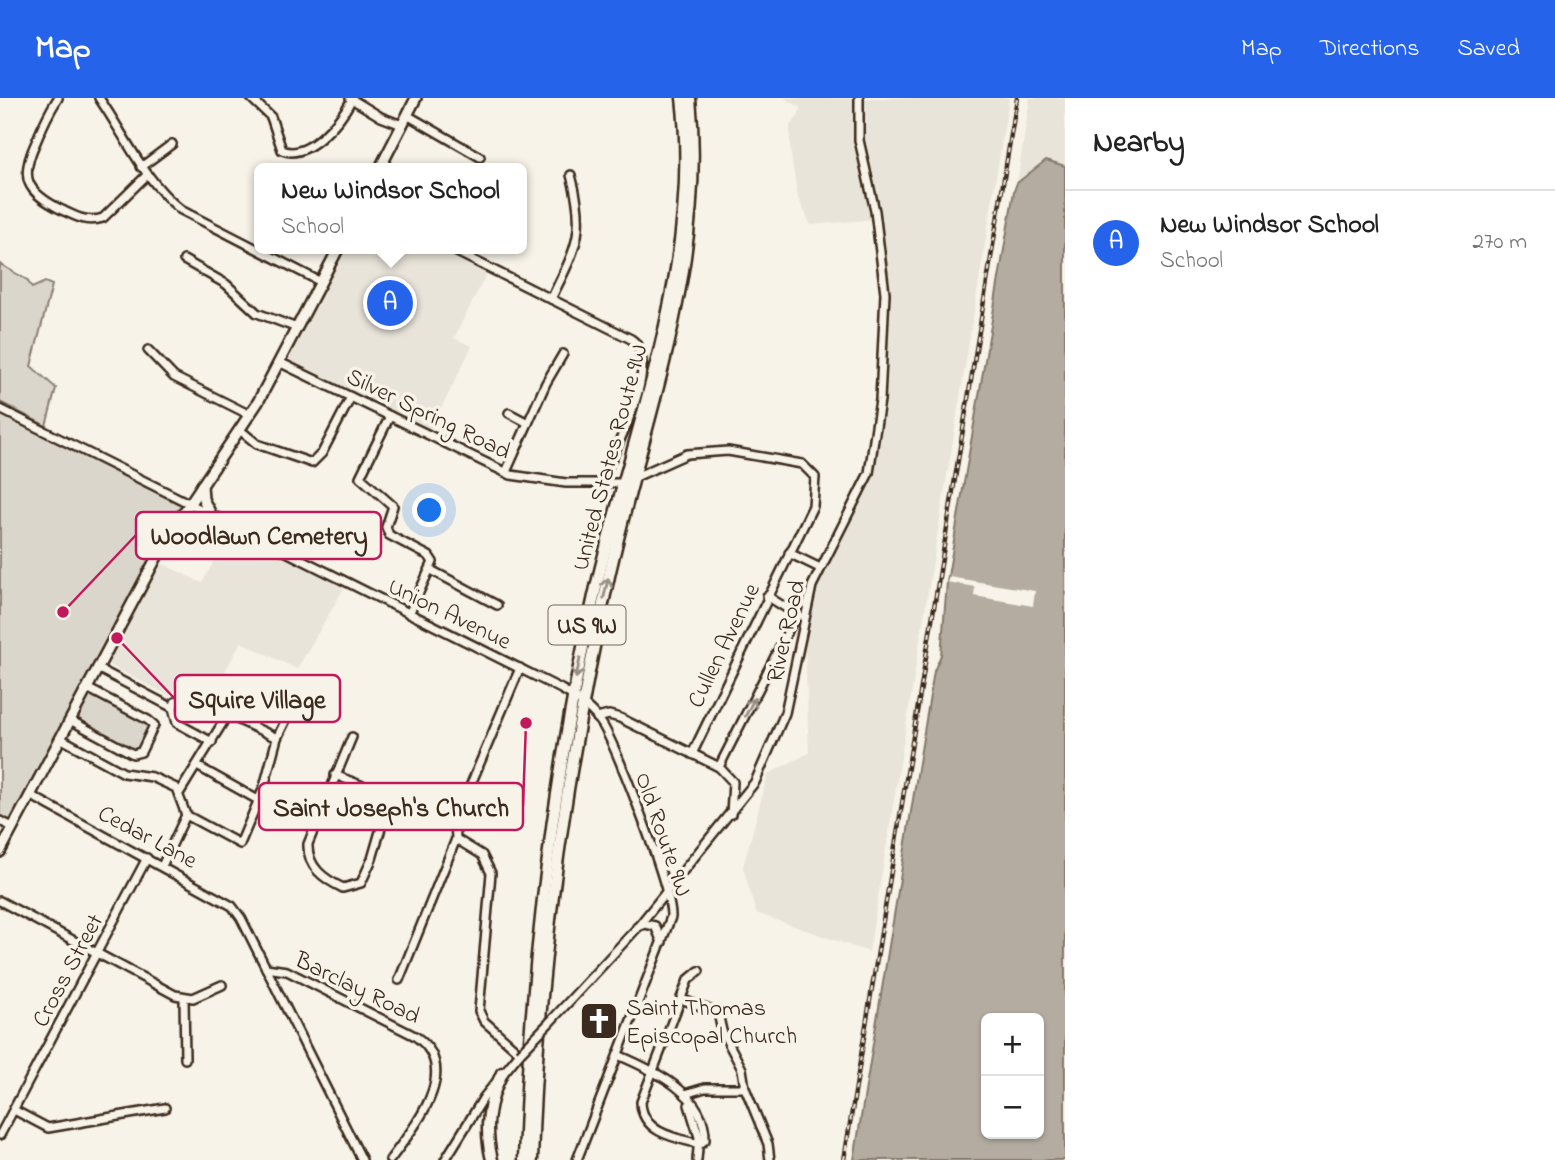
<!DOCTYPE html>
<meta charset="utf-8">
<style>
:root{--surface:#fff;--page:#f6f6f6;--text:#222;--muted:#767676;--line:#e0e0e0;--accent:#2563eb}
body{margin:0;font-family:"Indie Flower",sans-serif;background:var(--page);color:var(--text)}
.controls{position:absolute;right:21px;bottom:21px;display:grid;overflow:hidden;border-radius:10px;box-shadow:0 2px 5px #0004}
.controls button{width:63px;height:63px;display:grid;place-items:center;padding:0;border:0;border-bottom:2px solid var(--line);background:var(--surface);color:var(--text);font:35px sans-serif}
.you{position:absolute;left:430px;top:413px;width:24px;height:24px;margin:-18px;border:5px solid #fff;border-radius:50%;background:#1a73e8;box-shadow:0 0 0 10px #1a73e833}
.badge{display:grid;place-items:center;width:46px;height:46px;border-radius:50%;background:var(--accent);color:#fff;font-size:23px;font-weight:700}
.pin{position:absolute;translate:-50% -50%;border:4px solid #fff;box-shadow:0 2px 7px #0006}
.popup{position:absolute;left:254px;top:65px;width:273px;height:91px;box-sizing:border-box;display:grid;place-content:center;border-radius:10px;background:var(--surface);filter:drop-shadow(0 2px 5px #0005);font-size:23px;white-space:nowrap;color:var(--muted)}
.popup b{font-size:26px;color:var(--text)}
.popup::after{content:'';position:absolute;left:50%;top:100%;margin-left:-14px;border:14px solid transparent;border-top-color:var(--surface)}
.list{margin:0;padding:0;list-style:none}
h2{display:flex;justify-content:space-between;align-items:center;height:91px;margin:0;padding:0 28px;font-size:30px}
h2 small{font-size:23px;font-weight:400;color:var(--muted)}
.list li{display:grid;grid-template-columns:46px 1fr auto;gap:21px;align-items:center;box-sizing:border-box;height:105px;padding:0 28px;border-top:2px solid var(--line)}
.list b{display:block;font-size:26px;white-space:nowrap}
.list p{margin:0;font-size:23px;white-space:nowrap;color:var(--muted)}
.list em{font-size:23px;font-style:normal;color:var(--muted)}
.map{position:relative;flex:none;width:1065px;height:1062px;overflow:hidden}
header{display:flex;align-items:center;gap:42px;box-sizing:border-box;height:98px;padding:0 35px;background:var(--accent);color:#fff}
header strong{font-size:33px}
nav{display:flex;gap:38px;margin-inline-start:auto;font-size:24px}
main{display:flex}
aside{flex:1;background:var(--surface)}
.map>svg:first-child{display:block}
.built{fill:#e9e4d9}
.green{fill:#dbd6cb;stroke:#8b8074;stroke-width:2}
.water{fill:#b4aca0;stroke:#84786c;stroke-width:2;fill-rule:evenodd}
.pier{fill:#f7f3e8}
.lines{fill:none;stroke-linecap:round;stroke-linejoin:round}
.minor-casing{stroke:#3b2a1e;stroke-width:12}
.major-casing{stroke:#3b2a1e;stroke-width:14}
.highway-casing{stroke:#3b2a1e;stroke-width:15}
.minor{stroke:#f7f3e8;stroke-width:7}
.major{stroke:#f7f3e8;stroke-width:9}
.highway{stroke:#f7f3e8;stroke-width:10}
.rail-casing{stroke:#3b2a1e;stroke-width:4.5}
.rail{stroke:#f7f3e8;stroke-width:2;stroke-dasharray:5;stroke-linecap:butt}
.minor-bridge-casing{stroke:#3b2a1e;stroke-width:12;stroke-linecap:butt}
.minor-bridge{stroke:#f7f3e8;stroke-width:7}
.oneway{stroke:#998e83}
.labels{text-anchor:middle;stroke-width:7;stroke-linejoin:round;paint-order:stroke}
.shield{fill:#f7f3e8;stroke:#73665b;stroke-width:2}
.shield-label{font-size:23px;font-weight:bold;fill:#3b2a1e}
.street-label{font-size:24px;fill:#3b2a1e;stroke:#f7f3e8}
.poi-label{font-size:24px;fill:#3b2a1e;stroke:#f7f3e8;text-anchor:start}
.leader{fill:none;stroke:#c2185b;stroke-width:2.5}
.callout-dot{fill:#c2185b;stroke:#f7f3e8;stroke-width:2.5}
.callout{fill:#f7f3e8;stroke:#c2185b;stroke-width:2.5}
.callout-label{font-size:26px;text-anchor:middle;font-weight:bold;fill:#3b2a1e}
</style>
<header>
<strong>Map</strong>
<nav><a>Map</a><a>Directions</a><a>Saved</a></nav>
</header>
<main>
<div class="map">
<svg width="1065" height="1062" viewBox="0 0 1065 1062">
<rect width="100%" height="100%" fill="#f7f3e8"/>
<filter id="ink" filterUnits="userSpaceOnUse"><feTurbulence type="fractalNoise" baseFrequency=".0143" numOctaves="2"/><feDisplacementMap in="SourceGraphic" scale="14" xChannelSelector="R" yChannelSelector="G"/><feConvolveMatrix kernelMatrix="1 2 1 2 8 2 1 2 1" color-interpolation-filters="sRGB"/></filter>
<g filter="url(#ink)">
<g class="built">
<path d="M784,0H1009L869,854L756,815L743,769L768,676L809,655L804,521L820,470L869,375L877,341L884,178L876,121L811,127L798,100L790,51V27L799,18L800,9Z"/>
<path d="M1030,0H1065V68L1042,63L1017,85Z"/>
<path d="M338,151H452L489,171L454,240L472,248L428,337L279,264Z"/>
<path d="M233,428L347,485L297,571L241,544L212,597L204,593L201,599L177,588L170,598L101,563L155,462L202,485Z"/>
</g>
<g class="green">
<path d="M0,166L27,182L32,190L45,184L52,187L31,268L56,290L46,328L0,304Z"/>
<path d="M0,309L188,406L87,589L153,626L138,657L70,622L13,729L0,723Z"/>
</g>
<path class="water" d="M1046,62L1065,68V1062H854L934,573L941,557L947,484L1014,93L1017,85ZM986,920H1039V1036H986Z"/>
<path class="pier" d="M949,479L1035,493L1033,508L974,498L975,489L947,484Z"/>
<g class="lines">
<g class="minor-casing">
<g id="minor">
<path d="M58,0C49,14 42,29 36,44C19,80 26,94 62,112C77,119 87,125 103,120L146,78"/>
<path d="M99,0C126,39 143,81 181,112L321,184"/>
<path d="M251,0L271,19L282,52C308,63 341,22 352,1"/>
<path d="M350,0L381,19L402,27"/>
<path d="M407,17L480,59"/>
<path d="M141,69L172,46"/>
<path d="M451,151L631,241C665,264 611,358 600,387"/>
<path d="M184,162L226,186L257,215L297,230"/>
<path d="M551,201C576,150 587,134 571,77"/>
<path d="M148,252L174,279L250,317"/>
<path d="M279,264L511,377L566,385H622L687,356L728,353L802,366L815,379L813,408L692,656"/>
<path d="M0,311L561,591C577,600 592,611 602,626C618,651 672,793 671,819L577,1062"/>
<path d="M509,315L528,325"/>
<path d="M390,318L360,379L393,408L386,429L389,437L429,458L433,464L409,516"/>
<path d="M240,332L257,346L312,365L322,355L351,299"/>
<path d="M506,374L546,285L563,256"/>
<path d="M789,455L820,470"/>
<path d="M431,472L497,507"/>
<path d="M767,498L799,518"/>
<path d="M97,570L173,610"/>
<path d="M173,610L175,604L188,598L277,640"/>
<path d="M173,610L177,625L212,644"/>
<path d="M597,620L609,617L620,620L719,669L733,684L731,716"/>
<path d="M70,622L133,656L141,654L154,627L148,622L87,590"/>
<path d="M352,639L308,746C307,769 324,781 343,790L361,785L372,761L390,699"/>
<path d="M60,640L124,675L152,679L176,690L186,717L240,746L264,689L277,640L303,587"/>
<path d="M197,668L258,702"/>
<path d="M719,669L796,517"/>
<path d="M335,677L455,724"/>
<path d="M180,694L228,616"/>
<path d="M30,697L232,808L241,820L362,1062"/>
<path d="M0,723L13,729"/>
<path d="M162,768L186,717"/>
<path d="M0,803L175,897L193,900L222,887"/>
<path d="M637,829L645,826L655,828L662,844"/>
<path d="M266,870L287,873L415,938C464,971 414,1029 390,1062"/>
<path d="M699,873L688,882L641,1004C642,1035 675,1040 700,1046"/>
<path d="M399,882L456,741L455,724L520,570"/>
<path d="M184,900L185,961"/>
<path d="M681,901L718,915L722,933L742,971L745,990L768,1046L770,1062"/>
<path d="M549,925L637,830L755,684L785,615L812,488L869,375L880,302L885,195L875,113L859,42V0"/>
<path d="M618,957C653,972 707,996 705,1042L700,1046"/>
<path d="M685,996L705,990H745"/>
<path d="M689,1007L699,1039L697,1062"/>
<path d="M14,1012L48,1030L165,1010"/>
<path d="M0,1037L147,760"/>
<path d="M445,1062L484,999L520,955L484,923L479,913L491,775L482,757L456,741"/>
</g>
</g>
<g class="major-casing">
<g id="major">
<path d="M380,70L416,0"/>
<path d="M202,387L203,401L212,418"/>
<path d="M0,754L168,438L258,304L338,151"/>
</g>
</g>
<g class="highway-casing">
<g id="highway">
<path d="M492,1062C484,1030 488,1004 502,975"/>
<path d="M524,1062C530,872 552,684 594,498C631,334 702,172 682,0"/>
<path d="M532,1062C538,864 566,671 609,478C645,319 707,166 690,0"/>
</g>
</g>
<use href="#minor" class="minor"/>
<use href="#major" class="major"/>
<use href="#highway" class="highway"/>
<g class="rail-casing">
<path id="rail" d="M844,1062L1017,0"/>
</g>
<use href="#rail" class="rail"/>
<g class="minor-bridge-casing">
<path id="minor-bridge" d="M520,955L549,925"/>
</g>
<use href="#minor-bridge" class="minor-bridge"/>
</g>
<defs><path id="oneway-shaft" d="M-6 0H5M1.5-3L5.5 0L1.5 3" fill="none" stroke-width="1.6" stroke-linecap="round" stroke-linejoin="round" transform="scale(1.75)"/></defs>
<g class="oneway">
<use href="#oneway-shaft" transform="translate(606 490) rotate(-77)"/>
<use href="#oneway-shaft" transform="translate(578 570) rotate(102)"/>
<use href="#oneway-shaft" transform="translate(750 609) rotate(-63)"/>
</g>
</g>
<defs>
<g id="church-square" transform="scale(2.0125)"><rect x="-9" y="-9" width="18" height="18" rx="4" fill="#3b2a1e" stroke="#f7f3e8"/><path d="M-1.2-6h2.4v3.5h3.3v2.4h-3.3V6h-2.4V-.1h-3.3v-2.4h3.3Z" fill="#fff"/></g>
</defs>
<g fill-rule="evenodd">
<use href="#church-square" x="599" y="923"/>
</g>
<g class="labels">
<rect class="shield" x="548.5" y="507.5" width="77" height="39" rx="5"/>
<g class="shield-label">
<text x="587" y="535">US 9W</text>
</g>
<g class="street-label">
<text transform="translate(429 315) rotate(26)" y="8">Silver Spring Road</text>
<text transform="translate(609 359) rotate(-75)" y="8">United States Route 9W</text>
<text transform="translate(450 515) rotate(26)" y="8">Union Avenue</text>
<text transform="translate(785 533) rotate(-77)" y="8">River Road</text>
<text transform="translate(723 547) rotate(-64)" y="8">Cullen Avenue</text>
<text transform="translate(664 736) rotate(71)" y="8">Old Route 9W</text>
<text transform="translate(148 738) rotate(28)" y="8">Cedar Lane</text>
<text transform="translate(67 872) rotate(-62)" y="8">Cross Street</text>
<text transform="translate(358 889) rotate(26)" y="8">Barclay Road</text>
</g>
<g class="poi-label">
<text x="626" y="917">Saint Thomas<tspan x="626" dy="28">Episcopal Church</tspan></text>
</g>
</g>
<path class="leader" d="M63 514L136 437M117 540L175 601M526 625L523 708"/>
<g class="callout-dot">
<circle cx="63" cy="514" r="7"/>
<circle cx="117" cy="540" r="7"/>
<circle cx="526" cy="625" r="7"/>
</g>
<g class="callout">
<rect x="136" y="414" width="245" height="47" rx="7"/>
<rect x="175" y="577" width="165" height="47" rx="7"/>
<rect x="259" y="685" width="264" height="47" rx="7"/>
</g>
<g class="callout-label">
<text x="259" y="446">Woodlawn Cemetery</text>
<text x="257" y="610">Squire Village</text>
<text x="391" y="718">Saint Joseph's Church</text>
</g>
</svg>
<div class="controls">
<button>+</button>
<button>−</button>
</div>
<div class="you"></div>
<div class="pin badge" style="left:390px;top:205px">A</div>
<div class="popup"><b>New Windsor School</b>School</div>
</div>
<aside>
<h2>Nearby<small></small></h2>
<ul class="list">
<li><span class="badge">A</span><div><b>New Windsor School</b><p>School</p></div><em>270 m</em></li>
</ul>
</aside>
</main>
